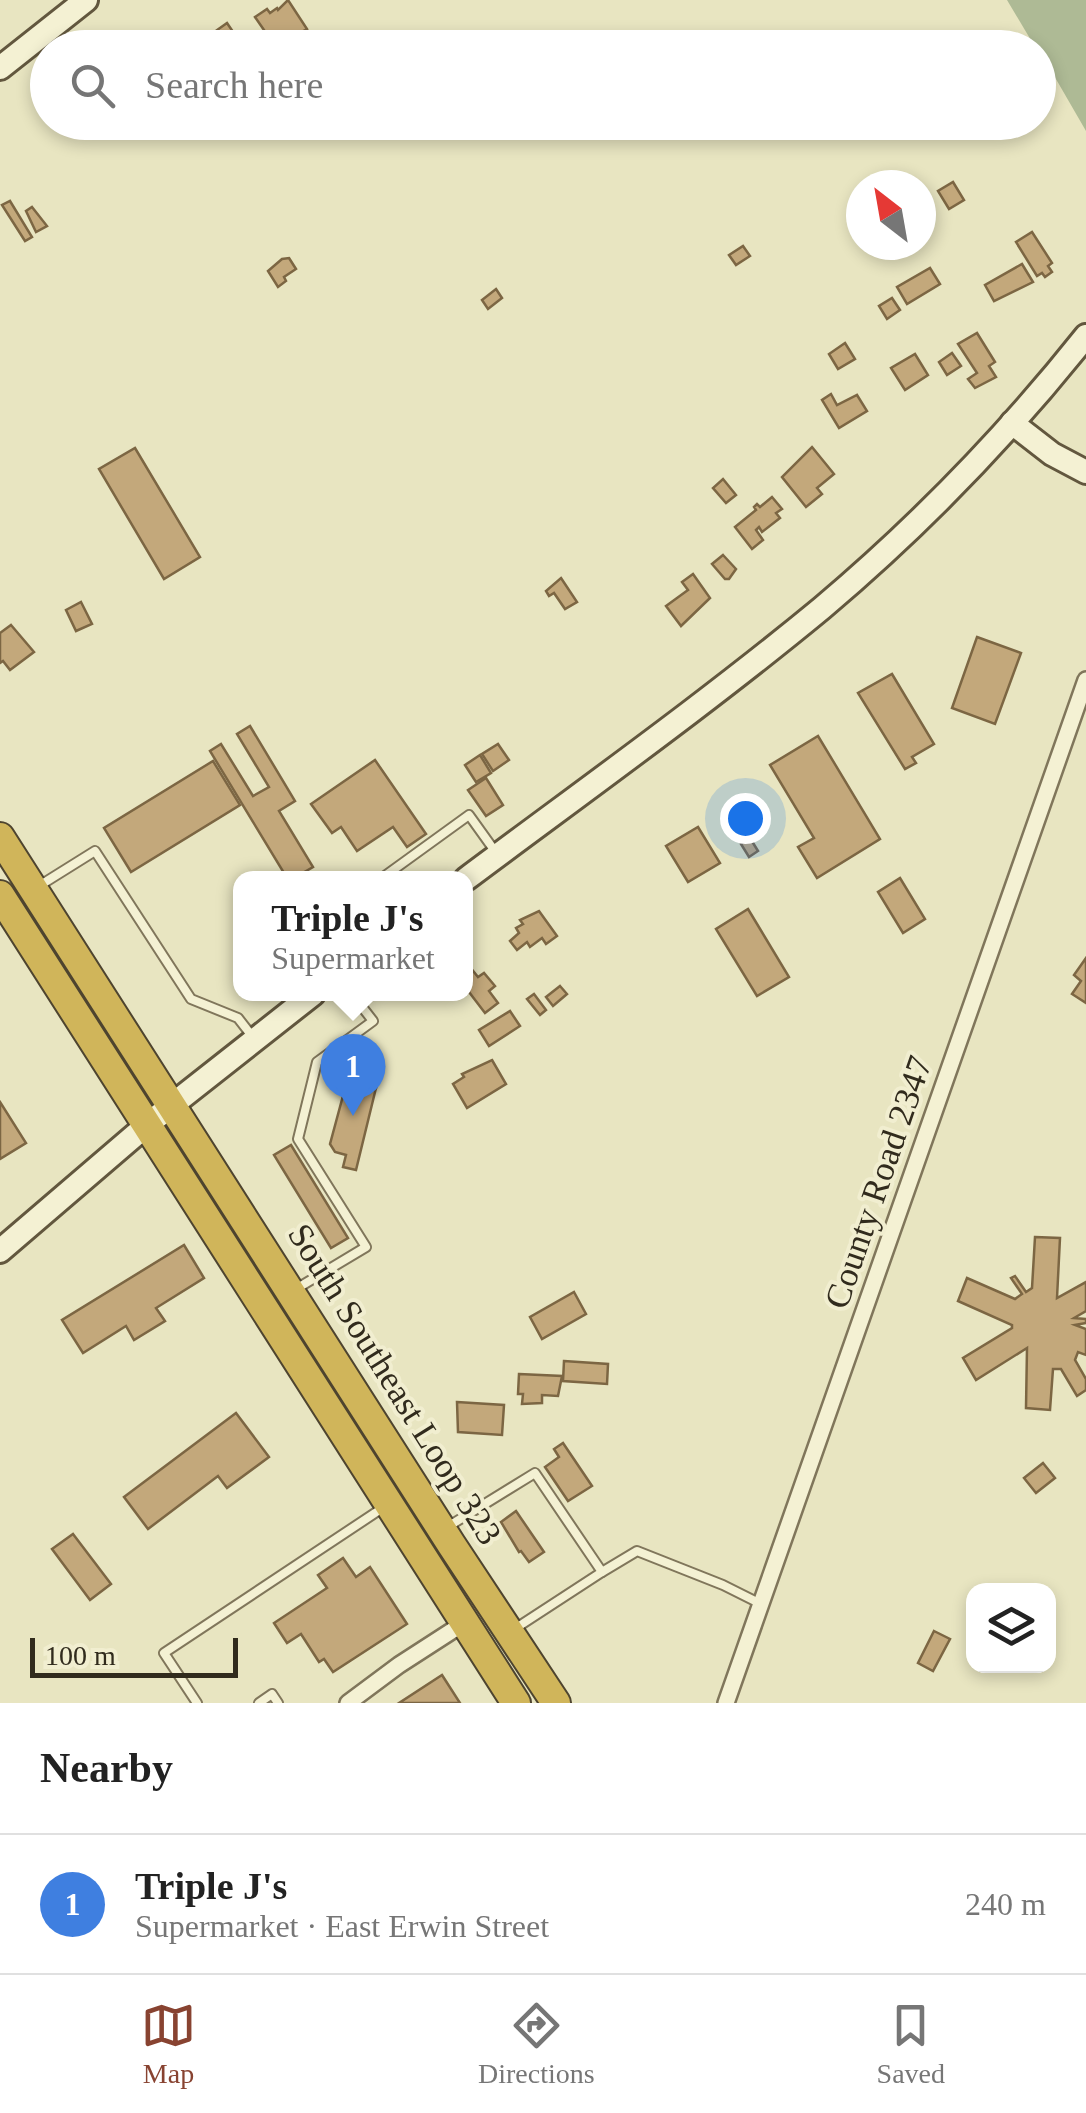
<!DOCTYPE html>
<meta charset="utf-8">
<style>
:root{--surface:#fff;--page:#f6f6f6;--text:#222;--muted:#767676;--line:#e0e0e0;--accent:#884331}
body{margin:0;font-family:Georgia,serif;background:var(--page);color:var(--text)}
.controls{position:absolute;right:30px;bottom:30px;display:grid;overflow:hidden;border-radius:20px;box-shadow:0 5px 15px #0003}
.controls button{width:90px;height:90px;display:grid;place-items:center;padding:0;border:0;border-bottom:2px solid var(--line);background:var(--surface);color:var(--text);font:50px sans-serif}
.compass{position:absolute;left:846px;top:170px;width:90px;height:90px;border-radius:50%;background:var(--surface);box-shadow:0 5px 15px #0003;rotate:329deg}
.scale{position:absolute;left:30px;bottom:25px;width:208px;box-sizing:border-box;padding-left:10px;border:5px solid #312b1d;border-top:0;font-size:28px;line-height:35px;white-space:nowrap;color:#312b1d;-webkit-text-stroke:8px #f1eed0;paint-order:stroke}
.you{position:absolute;left:745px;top:818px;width:35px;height:35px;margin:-25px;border:8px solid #fff;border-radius:50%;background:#1a73e8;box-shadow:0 0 0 15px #1a73e833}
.badge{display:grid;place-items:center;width:65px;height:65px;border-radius:50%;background:var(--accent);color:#fff;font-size:32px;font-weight:700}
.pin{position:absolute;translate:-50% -82px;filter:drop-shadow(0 2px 5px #0008)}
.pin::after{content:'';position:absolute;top:52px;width:35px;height:30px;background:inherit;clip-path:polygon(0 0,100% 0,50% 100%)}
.popup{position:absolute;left:233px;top:871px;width:240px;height:130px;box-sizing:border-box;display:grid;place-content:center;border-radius:20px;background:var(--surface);filter:drop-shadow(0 2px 8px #0005);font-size:32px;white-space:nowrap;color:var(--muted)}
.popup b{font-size:38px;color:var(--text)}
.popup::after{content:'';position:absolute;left:50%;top:100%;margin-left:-20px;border:20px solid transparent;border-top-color:var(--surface)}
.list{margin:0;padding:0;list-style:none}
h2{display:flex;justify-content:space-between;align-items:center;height:130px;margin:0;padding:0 40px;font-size:42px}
h2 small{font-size:32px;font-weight:400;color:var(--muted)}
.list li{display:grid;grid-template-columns:65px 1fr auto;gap:30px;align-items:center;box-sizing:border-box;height:140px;padding:0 40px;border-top:2px solid var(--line)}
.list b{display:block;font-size:38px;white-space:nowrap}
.list p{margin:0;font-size:32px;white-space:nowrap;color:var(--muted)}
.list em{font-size:32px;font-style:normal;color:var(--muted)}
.icon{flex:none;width:55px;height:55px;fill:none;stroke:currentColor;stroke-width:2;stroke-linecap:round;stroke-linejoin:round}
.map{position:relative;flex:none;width:1086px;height:1703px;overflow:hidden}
.search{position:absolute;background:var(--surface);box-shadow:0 5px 15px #0003;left:30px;right:30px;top:30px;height:110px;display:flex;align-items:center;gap:25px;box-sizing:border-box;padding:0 35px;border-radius:55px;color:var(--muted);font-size:38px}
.sheet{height:270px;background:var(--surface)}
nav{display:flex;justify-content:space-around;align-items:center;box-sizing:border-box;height:140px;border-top:2px solid var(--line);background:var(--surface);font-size:28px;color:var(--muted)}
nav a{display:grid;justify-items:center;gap:5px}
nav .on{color:var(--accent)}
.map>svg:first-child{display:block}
.cemetery{fill:#aeba95}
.building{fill:#c3a87b;stroke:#7c6643;stroke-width:2.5}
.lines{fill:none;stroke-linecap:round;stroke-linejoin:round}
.lane-casing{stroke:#80765b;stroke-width:12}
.street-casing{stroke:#80765b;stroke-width:20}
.secondary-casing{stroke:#62573e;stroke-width:28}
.highway-casing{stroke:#4e442f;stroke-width:32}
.lane{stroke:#f4f1d3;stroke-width:8}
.street{stroke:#f4f1d3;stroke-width:15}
.secondary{stroke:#f4f1d3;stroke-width:22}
.highway{stroke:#d0b55a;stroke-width:28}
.labels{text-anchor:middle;stroke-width:8;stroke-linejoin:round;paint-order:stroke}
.street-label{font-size:35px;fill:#312b1d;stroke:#f1eed0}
</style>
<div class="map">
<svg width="1086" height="1703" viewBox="0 0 1086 1703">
<rect width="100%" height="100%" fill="#e8e5c1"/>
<path class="cemetery" d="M1007,0H1086V131L1038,48L1035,47Z"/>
<g class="building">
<path d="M288,0L307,29L275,46L255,17L267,9L270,13L277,8L278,10Z"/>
<path d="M227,23L242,45L239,48H229L226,44L218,48L210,35Z"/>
<path d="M953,182L964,200L949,209L938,191Z"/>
<path d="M10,201L32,237L25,241L2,205Z"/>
<path d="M32,207L47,226L36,232L26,211Z"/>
<path d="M1032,232L1052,263L1048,266L1052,272L1045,277L1042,273L1037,276L1016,242Z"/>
<path d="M743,246L750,256L736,265L729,255Z"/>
<path d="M289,258L296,269L284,277L286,281L278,287L268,271L282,259Z"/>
<path d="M1022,264L1033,282L994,301L985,285Z"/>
<path d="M930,268L940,284L907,304L897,287Z"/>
<path d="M496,289L502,298L488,309L482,300Z"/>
<path d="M892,298L900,310L887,319L879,306Z"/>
<path d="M977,333L995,362L989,366L996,377L975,388L968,379L977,373L958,344Z"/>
<path d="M845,343L855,359L838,369L829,354Z"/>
<path d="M952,353L961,366L947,375L939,362Z"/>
<path d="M915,354L928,375L905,390L891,368Z"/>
<path d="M831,394L837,405L857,395L867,411L839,428L822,400Z"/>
<path d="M812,447L834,474L817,488L822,494L806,507L782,477Z"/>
<path d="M135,448L200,557L164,579L99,469Z"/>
<path d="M723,479L736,495L726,503L713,488Z"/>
<path d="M772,497L782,509L776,513L780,518L762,532L759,527L756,530L763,540L752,549L735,527L756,510L754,507L757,504L760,507Z"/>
<path d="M723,555L736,569L729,579H725L712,564Z"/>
<path d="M693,574L710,598L681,626L666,606L688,590L682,582Z"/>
<path d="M561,578L577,602L565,609L554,593L549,596L546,591Z"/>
<path d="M81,602L92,624L76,631L66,610Z"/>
<path d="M11,625L34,652L10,670L3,661L0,663V633Z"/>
<path d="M977,637L1021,653L995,724L952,708Z"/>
<path d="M892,674L934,744L912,757L916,763L905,769L858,693Z"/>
<path d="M250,726L295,801L279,811L313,867L294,878H287L210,751L221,744L253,796L269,787L237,734Z"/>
<path d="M818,736L880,839L817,878L798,847L814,838L770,765Z"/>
<path d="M498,744L509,760L493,771L482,754Z"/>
<path d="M480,755L491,773L476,782L465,765Z"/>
<path d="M375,760L426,834L407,847L393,827L357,851L341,827L332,833L311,804Z"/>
<path d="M213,761L240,805L131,872L104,828Z"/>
<path d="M486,778L503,805L486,816L468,790Z"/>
<path d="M698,827L720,863L688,882L666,846Z"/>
<path d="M750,838L758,851L749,857L741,844Z"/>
<path d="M900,878L925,919L903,933L878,892Z"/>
<path d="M748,909L789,977L757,996L716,929Z"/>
<path d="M539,911L557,936L546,944L542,938L530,947L527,942L517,950L510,941L519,933L516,928L523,924L520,920Z"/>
<path d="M1086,958V1003L1072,994L1081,981L1074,975Z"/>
<path d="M466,962L478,977L484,973L495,986L489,991L498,1003L485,1013L466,988Z"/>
<path d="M560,986L567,994L553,1006L546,997Z"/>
<path d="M534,994L546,1010L540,1015L527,999Z"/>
<path d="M510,1011L520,1026L489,1046L479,1030Z"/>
<path d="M492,1060L506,1084L467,1108L453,1084L464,1077L462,1074Z"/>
<path d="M352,1062L375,1067L379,1074L376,1088L347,1081Z"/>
<path d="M347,1081L376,1088L356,1170L343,1167L346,1155L335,1152L330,1144Z"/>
<path d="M0,1102L26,1143L0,1159Z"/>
<path d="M291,1145L348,1238L331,1248L274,1155Z"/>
<path d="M1035,1237L1060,1238L1057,1298L1086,1282V1311L1074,1318L1086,1319V1323L1075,1325L1086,1329V1355L1078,1352L1075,1360L1086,1379V1390L1077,1396L1061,1369H1053L1050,1410L1026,1408L1027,1348L976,1380L963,1358L1012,1328V1325L958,1301L967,1278L1015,1299L1022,1294L1011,1278L1015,1276L1026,1292L1032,1288Z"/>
<path d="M184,1245L204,1278L156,1308L165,1321L134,1340L126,1326L83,1353L62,1320Z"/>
<path d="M574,1292L586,1314L542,1339L530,1317Z"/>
<path d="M564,1361L608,1364L607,1384L563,1381Z"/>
<path d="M519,1374L562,1376L558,1396L542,1395V1403L522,1404L523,1394H518Z"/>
<path d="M457,1402L504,1405L502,1435L458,1432Z"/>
<path d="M236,1413L269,1457L227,1488L218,1476L148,1529L124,1497Z"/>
<path d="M563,1443L592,1486L568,1501L545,1467L559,1457L554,1449Z"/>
<path d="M1043,1463L1055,1478L1036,1493L1024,1478Z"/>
<path d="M516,1511L544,1552L529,1562L521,1551L519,1552L501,1522Z"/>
<path d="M73,1534L111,1584L90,1600L52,1549Z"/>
<path d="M343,1558L356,1577L370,1567L407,1624L333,1672L324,1659L319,1662L301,1634L287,1643L274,1623L327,1588L318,1575Z"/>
<path d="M934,1631L950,1639L933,1671L918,1663Z"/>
<path d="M442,1675L460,1703H399Z"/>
</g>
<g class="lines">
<g class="lane-casing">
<g id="lane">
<path d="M382,878L469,815L497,854"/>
<path d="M39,886L95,851L191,999L238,1018L252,1036"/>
<path d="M296,1289L366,1247L298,1139L317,1062L373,1021L352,994"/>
<path d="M449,1526L535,1473L602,1572L513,1630"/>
<path d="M602,1572L637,1551L723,1585L761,1604"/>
<path d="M197,1703L164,1653L384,1507"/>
<path d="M259,1703L272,1694L278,1703"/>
</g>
</g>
<g class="street-casing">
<g id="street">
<path d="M348,1703L399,1665L464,1623"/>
<path d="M726,1703L1086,680"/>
</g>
</g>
<g class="secondary-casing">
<g id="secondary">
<path d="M0,68L86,0"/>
<path d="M1012,423L1052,454L1086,472"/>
<path d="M466,879C585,790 707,703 822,608C918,527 1008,434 1086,336"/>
<path d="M0,1251L148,1124L313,994"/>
</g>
</g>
<g class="highway-casing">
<g id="highway">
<path d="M0,837L451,1544L556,1703"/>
<path d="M0,895L516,1703"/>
</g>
</g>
<use href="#lane" class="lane"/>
<use href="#street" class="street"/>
<use href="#secondary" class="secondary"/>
<use href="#highway" class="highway"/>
</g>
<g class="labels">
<g class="street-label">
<text transform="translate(878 1182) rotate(-71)" y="12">County Road 2347</text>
<text transform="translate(395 1384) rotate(58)" y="12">South Southeast Loop 323</text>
</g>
</g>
</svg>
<div class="controls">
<button><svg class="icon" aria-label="layers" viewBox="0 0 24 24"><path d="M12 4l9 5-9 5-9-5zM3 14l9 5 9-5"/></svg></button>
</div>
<svg class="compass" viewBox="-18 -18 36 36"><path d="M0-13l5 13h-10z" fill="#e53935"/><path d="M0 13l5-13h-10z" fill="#767676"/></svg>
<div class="scale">100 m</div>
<div class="you"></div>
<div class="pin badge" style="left:353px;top:1116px;background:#3f7fe0">1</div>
<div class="popup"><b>Triple J's</b>Supermarket</div>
<div class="search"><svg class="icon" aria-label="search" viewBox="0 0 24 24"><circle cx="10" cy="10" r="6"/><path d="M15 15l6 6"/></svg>Search here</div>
</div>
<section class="sheet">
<h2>Nearby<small></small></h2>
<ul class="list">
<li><span class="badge" style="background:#3f7fe0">1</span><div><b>Triple J's</b><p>Supermarket · East Erwin Street</p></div><em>240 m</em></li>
</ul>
</section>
<nav>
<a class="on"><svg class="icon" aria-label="map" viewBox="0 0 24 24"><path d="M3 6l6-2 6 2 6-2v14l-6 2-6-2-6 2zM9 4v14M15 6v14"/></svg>Map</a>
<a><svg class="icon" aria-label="directions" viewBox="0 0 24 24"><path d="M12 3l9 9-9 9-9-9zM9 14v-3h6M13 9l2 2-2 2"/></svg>Directions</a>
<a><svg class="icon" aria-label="saved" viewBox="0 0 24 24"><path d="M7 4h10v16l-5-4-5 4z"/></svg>Saved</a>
</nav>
